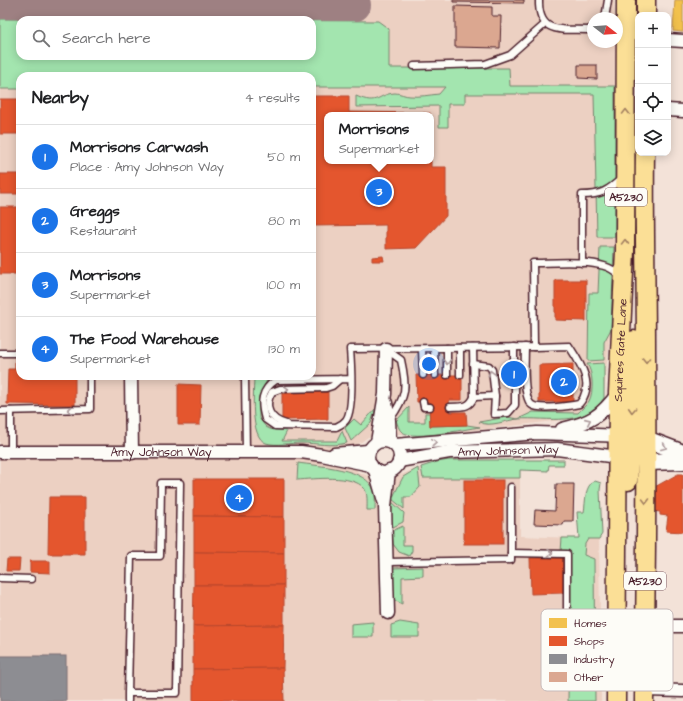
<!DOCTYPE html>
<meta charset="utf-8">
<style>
:root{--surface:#fff;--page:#f6f6f6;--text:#202124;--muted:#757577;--line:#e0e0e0;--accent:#1a73e8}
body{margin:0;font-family:"Architects Daughter",sans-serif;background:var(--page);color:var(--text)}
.controls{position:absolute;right:12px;top:12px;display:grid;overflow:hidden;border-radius:8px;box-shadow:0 2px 10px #0003}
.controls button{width:36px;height:36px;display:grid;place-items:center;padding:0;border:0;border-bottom:1px solid var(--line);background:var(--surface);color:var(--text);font:20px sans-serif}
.compass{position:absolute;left:587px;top:12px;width:36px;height:36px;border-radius:50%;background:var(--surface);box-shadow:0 2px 10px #0003;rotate:107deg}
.you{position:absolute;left:429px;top:364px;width:14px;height:14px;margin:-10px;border:3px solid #fff;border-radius:50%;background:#1a73e8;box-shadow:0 0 0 6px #1a73e833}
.badge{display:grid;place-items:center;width:26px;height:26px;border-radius:50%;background:var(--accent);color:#fff;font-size:13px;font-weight:700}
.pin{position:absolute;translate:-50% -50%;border:2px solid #fff;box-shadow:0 1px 4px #0006}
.popup{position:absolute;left:324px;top:112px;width:110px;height:52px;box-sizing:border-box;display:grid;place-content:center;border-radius:8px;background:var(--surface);filter:drop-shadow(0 1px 3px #0005);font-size:13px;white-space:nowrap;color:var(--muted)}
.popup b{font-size:15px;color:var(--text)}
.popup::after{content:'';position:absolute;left:50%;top:100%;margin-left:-8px;border:8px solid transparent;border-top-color:var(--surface)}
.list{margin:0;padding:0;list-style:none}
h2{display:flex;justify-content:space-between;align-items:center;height:52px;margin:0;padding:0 16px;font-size:17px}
h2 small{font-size:13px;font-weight:400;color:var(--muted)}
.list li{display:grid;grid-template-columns:26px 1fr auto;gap:12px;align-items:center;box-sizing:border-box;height:64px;padding:0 16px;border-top:1px solid var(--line)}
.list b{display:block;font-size:15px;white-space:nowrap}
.list p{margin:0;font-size:13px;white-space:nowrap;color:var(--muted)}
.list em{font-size:13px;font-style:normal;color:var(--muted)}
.icon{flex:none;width:22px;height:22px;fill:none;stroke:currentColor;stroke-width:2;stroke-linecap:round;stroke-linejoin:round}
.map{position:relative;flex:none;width:683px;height:701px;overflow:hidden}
.search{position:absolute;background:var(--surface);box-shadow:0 2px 10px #0003;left:16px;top:16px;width:300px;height:44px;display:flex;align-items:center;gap:10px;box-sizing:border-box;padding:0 14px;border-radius:12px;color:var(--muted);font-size:15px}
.panel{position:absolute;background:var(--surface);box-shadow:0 2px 10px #0003;left:16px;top:72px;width:300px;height:308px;border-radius:12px}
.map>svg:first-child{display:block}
.built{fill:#ecd0c2;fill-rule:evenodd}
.green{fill:#a3e5af;stroke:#76826d;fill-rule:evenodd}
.homes{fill:#f2c14e;stroke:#c09044}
.shops{fill:#e4572e;stroke:#b6462d}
.industry{fill:#8d8d92;stroke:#796c73}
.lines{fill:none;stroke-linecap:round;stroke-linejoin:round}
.taxiway{stroke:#9e8082;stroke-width:32}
.building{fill:#dba790;stroke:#4a1f2b}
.lane-casing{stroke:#4a1f2b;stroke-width:9}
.street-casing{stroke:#4a1f2b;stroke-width:15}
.secondary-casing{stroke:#4a1f2b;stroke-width:19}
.primary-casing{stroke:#4a1f2b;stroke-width:21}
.lane{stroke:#fdfcf7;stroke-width:6}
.street{stroke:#fdfcf7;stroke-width:12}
.secondary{stroke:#fdfcf7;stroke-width:16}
.primary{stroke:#fbdf96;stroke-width:18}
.oneway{stroke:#a27f60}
.oneway2{stroke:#ac999b}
.labels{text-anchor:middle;stroke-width:4;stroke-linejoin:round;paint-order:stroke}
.shield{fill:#fdfcf7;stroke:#806168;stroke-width:1}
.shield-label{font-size:11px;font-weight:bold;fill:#4a1f2b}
.street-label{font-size:12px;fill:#4a1f2b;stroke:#fdfcf7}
.key{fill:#fdfcf7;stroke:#c7baba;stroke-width:1}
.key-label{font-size:11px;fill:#4a1f2b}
</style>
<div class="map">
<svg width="683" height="701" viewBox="0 0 683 701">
<rect width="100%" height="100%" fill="#f3e2d8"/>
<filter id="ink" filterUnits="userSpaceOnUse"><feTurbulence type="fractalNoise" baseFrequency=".025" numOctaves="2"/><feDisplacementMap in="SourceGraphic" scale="8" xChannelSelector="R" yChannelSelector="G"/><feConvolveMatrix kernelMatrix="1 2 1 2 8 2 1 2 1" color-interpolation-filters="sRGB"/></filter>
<g filter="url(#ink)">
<path class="built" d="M0,0H614L615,18H593V42H615L614,247L611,325L603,401L585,416L563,420L451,433L394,434L368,437L357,445L352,462L358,472L374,478L400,475L432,463L449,460H520V536L599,539L601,701H0ZM20,20H312V56H20ZM20,76H312V376H20ZM327,115H431V161H327Z"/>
<g class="green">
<path d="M0,19L378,21L389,29V68H509L510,86H615V237H597L594,94H465V104H448V127H439V106L356,107V96C379,106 377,94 395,93C400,93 405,96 410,96C420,97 429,95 439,94L445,87H312V76H20V89H0ZM20,20H312V56H20Z"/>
<path d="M600,247H614L611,329L604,342V360L588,361L589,293H598Z"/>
<path d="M604,363V398C585,428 548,417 518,419C506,420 490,428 479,422L507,417L518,419L533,412L578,413C581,409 587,405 589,401C594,392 593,372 587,364Z"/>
<path d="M254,376H269L259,397V418L266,427L270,429L287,431L282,441H337L342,431L347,443C331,447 316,443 301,443C290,443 276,446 266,443C249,437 254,391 254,376Z"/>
<path d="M409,407V422H425V413H430V426L467,425L480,427C464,429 415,441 402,432C398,429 398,424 396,421Z"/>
<path d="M376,408L371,423L351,441L345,428L354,419L361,425Z"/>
<path d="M449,460H564V465H549L548,471L520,470V478H423L421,467L437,462Z"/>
<path d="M298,463C317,466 368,468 374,491C376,497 375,504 375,510H367C367,503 368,493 364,488C352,474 315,479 297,480Z"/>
<path d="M418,468L420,487L411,497H404V509L392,499L403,477Z"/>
<path d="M595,481L601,483L600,490L602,534L599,539H588L585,544L584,555L594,559L595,701H568L570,551H561L562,538H579L577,512H584C586,502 584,485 595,481Z"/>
<path d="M391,501L404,513L403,522L391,528Z"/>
<path d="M403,526V545H412V551L409,556L399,552L393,544L392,531Z"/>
<path d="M423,567V576L402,577V604L394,600L393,568Z"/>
<path d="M373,622V637H351V624Z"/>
<path d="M400,622L419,625V637H391V625Z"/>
</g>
<path class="homes" d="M675,0H683V32L673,31Z"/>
<g class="shops">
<path d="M312,96H349V112L430,113V115H327V161H431V167H446V216L416,248L386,249V225L312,226Z"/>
<rect x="0" y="99" width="20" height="35"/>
<rect x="0" y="174" width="20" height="20"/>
<rect x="0" y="207" width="20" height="67"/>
<path d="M383,256L384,261H372V257Z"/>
<path d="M555,280H586V321L555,320Z"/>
<path d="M15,358H20V376H75V405L7,404L8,369H15Z"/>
<rect x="509" y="362" width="10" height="23"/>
<path d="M573,364V402H539V365Z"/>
<path d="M416,375H462V400H449L450,412H466L467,425L430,426L429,402H417Z"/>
<path d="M178,384L201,385L200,425H178Z"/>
<path d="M328,392V419L282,420V393Z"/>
<path d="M678,474H683V532L666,531L668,516L660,515V512L653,511V488Z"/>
<path d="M194,479H284V517L194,516Z"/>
<rect x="464" y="480" width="39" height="64"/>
<path d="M49,497H85V554H48Z"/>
<path d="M194,516L284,517V553L194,552Z"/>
<path d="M194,552L284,553V585H194Z"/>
<path d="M530,558H563V593L531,594Z"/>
<path d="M7,559H20L19,571H6Z"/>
<path d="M30,561H50V573L30,572Z"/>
<path d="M194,585H284V625L193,626Z"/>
<path d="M284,625L283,668L193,669V626Z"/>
<path d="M283,668L284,701H193V669Z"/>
</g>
<rect class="industry" x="0" y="656" width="66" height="45"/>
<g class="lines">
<g class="taxiway">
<path d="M0,3L176,4L205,0"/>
<path d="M182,4L355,5"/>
</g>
</g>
<g class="building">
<path d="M453,0H524V3L453,2Z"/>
<path d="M455,6L492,7V16H501L500,48L455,47Z"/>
<path d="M578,65H597V79L578,78Z"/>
<path d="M556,484H574L573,521H564L563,525L534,524L535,510L555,511Z"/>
</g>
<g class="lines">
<g class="lane-casing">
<g id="lane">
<path d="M539,0C538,35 562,29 588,30L593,28"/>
<path d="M605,18L608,0"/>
<path d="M414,66L485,64L510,55L545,24"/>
<path d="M582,263V195C601,195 608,191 622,178"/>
<path d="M514,347V362"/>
<path d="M525,347C525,360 522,398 532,405C539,410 570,406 579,404C596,385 580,363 569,346L534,347"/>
<path d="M447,348V375"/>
<path d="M460,348V375"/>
<path d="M422,349L423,375"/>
<path d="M434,349L435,375"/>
<path d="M387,350L401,360C407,387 407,396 390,419"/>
<path d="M0,353H20"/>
<path d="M473,364L489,366L492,370L495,396"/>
<path d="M245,376L246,452"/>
<path d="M351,379L276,380C261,390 260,402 265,419L275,426L336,427C340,425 343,424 346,420C354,409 351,363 350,349L534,347L533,263C553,263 608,257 619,276"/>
<path d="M474,397L495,396L494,414L508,413L515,405V385"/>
<path d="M423,402L424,407H430"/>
<path d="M450,407C461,406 469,409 474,397L473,348"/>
<path d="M0,411L90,409V376"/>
<path d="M286,424C270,420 263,407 272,392L280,389L326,388L332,386L340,379"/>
<path d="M11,452V411"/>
<path d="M511,553L567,554V618"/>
<path d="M387,562L511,560V487"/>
<path d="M0,578L31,579"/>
<path d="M128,701V693L131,556H160L161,483H180L177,693H128"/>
</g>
</g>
<g class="street-casing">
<g id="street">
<path d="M668,40L683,41"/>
<path d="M668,110L683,111"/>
<path d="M131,376L132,453"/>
<path d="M386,403L389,420L390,442"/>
<path d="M562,429C590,423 601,416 618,393"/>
<circle cx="384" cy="457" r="16"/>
<path d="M377,442L385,394L386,349"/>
<path d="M395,445L537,433L625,436"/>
<path id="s1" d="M0,452H301L322,455L371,465"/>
<path d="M334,454L368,451"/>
<path id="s2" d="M399,461L449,452L557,449L625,458"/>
<path d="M375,470L384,501"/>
<path d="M388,613L385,506L389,471"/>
<path d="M645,626H683"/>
<path d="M645,690L683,691"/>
</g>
</g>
<g class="secondary-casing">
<g id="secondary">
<path d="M646,439L683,453"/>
<path d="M646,462L683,461"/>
</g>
</g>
<g class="primary-casing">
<g id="primary">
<path d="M646,15V0"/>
<path d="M621,454C637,440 634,364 634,340"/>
<path d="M628,481C628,464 629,448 646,439"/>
<path id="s3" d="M616,701L618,393L625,251L626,0"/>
<path d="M644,701C646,584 647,467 646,350C646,284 644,219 645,153"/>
</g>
</g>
<use href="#lane" class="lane"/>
<use href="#street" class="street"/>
<use href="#secondary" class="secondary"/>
<use href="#primary" class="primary"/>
</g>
<defs><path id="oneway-chevron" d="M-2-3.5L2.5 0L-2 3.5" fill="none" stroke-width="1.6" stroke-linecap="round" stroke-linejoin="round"/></defs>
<g class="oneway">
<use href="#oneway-chevron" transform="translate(626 112) rotate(-90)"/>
<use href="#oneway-chevron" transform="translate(625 242) rotate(-89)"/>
<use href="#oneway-chevron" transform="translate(646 360) rotate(90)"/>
<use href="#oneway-chevron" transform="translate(632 410) rotate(93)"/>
<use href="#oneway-chevron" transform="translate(646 501) rotate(90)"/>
</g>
<g class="oneway2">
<use href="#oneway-chevron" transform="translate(447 362) rotate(89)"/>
<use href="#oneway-chevron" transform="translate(491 373) rotate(-105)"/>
<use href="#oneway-chevron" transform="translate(286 389) rotate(-2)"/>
<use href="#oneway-chevron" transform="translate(70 410) rotate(179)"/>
<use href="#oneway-chevron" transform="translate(588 421) rotate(-24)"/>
<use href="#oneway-chevron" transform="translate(434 442) rotate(-4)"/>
<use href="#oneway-chevron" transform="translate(664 447) rotate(22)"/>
<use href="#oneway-chevron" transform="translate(550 553) rotate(1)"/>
</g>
</g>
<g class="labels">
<g class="shield">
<rect x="605" y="188" width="42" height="18" rx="3"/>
<rect x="624" y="572" width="42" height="18" rx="3"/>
</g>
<g class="shield-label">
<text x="626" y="201">A5230</text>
<text x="645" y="585">A5230</text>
</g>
<g class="street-label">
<text dy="4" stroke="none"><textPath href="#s3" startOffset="351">Squires Gate Lane</textPath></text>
<text dy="4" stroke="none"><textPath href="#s2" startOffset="110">Amy Johnson Way</textPath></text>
<text dy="4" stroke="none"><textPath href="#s1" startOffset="161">Amy Johnson Way</textPath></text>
</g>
</g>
<rect x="541" y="609" width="132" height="82" rx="6" class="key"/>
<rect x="549" y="618" width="18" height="10" fill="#f2c14e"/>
<rect x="549" y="636" width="18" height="10" fill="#e4572e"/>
<rect x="549" y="654" width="18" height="10" fill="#8d8d92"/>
<rect x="549" y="672" width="18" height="10" fill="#dba790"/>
<g class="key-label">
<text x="574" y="627">Homes</text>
<text x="574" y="645">Shops</text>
<text x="574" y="663">Industry</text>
<text x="574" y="681">Other</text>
</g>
</svg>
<div class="controls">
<button>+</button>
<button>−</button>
<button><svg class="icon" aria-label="locate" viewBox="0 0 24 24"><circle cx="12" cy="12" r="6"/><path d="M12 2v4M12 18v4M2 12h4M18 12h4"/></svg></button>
<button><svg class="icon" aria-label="layers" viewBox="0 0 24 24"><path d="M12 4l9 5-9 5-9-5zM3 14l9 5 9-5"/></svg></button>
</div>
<svg class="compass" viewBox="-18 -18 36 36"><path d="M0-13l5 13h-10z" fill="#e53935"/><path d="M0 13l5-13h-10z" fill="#757577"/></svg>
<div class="you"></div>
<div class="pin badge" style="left:514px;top:374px">1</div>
<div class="pin badge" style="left:564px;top:382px">2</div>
<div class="pin badge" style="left:379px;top:192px">3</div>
<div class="popup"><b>Morrisons</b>Supermarket</div>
<div class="pin badge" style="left:239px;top:498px">4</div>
<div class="search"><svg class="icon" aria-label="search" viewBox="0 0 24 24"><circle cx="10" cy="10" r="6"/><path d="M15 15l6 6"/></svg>Search here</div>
<section class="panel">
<h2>Nearby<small>4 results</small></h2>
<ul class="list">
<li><span class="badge">1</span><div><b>Morrisons Carwash</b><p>Place · Amy Johnson Way</p></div><em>50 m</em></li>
<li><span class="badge">2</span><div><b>Greggs</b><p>Restaurant</p></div><em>80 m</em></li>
<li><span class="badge">3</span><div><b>Morrisons</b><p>Supermarket</p></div><em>100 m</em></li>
<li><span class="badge">4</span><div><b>The Food Warehouse</b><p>Supermarket</p></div><em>130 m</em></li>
</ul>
</section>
</div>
